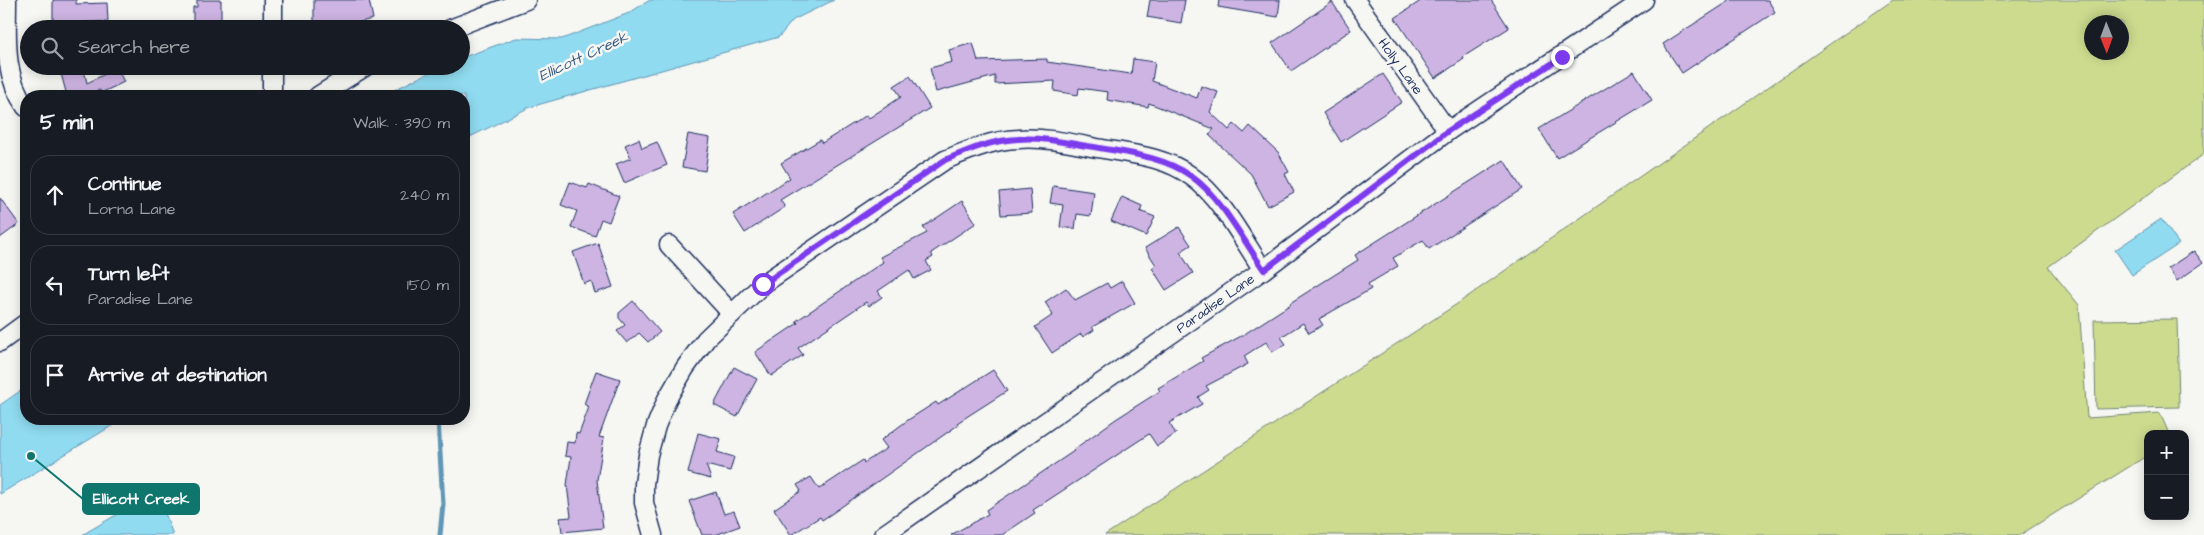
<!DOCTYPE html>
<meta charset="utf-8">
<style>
:root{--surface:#171b24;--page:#242831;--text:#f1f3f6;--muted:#9ea1a6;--line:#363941}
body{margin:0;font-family:"Architects Daughter",sans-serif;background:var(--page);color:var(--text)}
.controls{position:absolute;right:15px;bottom:15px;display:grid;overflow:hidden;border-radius:10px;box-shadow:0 2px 12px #0003}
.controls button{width:45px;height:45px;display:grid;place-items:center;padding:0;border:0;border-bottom:1px solid var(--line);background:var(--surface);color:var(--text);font:25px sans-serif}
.compass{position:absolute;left:2084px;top:15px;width:45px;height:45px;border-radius:50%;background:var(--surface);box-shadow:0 2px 12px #0003;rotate:179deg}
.stop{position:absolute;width:15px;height:15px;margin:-11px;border:4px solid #7c3aed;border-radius:50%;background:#fff}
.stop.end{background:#7c3aed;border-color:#fff;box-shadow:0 1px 5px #0008}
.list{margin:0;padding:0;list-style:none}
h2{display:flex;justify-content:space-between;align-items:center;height:65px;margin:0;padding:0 20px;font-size:21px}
h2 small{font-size:16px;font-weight:400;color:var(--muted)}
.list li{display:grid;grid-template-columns:32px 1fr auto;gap:15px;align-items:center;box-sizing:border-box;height:80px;margin:0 10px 10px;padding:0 10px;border:1px solid var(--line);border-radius:20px}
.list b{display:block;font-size:19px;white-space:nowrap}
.list p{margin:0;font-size:16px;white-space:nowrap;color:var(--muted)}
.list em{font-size:16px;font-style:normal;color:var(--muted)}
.icon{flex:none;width:28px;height:28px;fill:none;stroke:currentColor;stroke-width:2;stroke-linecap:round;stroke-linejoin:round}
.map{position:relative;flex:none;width:2204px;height:535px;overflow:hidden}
.search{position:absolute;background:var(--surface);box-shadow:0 2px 12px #0003;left:20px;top:20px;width:450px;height:55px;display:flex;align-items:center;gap:12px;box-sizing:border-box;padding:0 18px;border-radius:28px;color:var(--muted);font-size:19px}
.panel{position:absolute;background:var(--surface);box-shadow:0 2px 12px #0003;left:20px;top:90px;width:450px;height:335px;border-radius:20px}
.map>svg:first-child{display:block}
.green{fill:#ccdb8e;stroke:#748576;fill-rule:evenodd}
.water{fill:#90dbf0;stroke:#6196b6}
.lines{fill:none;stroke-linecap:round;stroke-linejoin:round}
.stream{stroke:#6196b6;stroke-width:5}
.building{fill:#ceb4e3;stroke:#1b2f5e}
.minor-casing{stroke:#1b2f5e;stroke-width:21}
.minor{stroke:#f6f6f2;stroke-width:18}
.route{stroke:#7c3aed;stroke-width:6}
.labels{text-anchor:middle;stroke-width:5;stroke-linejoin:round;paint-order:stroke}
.street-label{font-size:14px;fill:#1b2f5e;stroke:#f6f6f2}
.water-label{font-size:15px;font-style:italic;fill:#385a82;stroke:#f6f6f2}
.leader{fill:none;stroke:#0f766e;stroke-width:2}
.callout-dot{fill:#0f766e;stroke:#f6f6f2;stroke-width:2}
.callout{fill:#0f766e;stroke:#0f766e;stroke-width:2}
.callout-label{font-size:15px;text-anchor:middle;font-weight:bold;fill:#fff}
</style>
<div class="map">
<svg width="2204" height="535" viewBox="0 0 2204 535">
<rect width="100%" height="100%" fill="#f6f6f2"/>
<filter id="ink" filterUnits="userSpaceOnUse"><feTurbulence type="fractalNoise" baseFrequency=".02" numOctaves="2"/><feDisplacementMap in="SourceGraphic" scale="10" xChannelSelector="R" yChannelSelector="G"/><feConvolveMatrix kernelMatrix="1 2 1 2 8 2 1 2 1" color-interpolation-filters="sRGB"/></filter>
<g filter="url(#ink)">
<g class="green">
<path d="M1893,0H2204V154L2048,267L2079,305L2087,418L2160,413L2169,434H2148V455L2020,535H1105L1457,304ZM2122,22V52H2092V22Z"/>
<path d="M2177,319L2179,407L2096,409L2094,320Z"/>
</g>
<g class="water">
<path d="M650,0H834L793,20L779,37L530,107L464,140V96H382L442,66H461V58L516,38L562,39L629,13Z"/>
<path d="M2161,219L2179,244L2132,275L2115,250Z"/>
<path d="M26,387V419H123L0,494V405Z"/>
<path d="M143,499L162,505L173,535H82Z"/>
</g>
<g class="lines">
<path class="stream" d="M438,419L443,504L440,535"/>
</g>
<g class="building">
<path d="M53,0H76V4L107,3L108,21L75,23L76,29H53Z"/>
<path d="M197,0H221V20H215V29H193V7H197Z"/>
<path d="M314,0H369L373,19L330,29H314Z"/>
<path d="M1150,0H1185L1181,23L1147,17Z"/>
<path d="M1219,0H1280L1278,17L1218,7Z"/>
<path d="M1422,0H1491L1509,28L1463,57L1464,59L1435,78L1395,18Z"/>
<path d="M1731,0H1768L1775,12L1682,73L1663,44Z"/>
<path d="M1332,2L1351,30L1291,71L1272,43Z"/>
<path d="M973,43L978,61L1047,59V62L1131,74L1133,59L1155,62L1152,81L1197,98L1201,86L1218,92L1210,112L1229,130L1234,124L1244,133L1250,126L1278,152L1289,172L1285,174L1294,192L1268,206L1251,174L1209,135L1214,129L1149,103L1148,107L1107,100L1108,92L1079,88L1078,95L1054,91L1055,81L995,84V76L936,92L930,68L952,62L949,50Z"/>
<path d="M59,66H83L87,83L117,68L124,82L101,93L100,90L78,96H67Z"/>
<path d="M1634,71L1652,100L1557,158L1539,129Z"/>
<path d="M1383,74L1402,102L1341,142L1323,113Z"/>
<path d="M910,76L930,108L780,200L785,207L745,233L733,214L790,178L781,163L820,140L822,143L867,115L869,118L901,97L894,86Z"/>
<path d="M688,134L710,138L705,171L682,167Z"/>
<path d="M639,139L642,148L657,142L667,165L624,183L616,164L631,158L625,145Z"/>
<path d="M1504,160L1522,189L1429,249L1423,240L1393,258L1398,266L1368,284L1371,289L1319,319L1323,325L1309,333L1303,323L1281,337L1286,344L1272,352L1266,342L1244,356L1248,364L1206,386L1209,390L1198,397L1202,404L1169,423L1176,434L1157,446L1149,434L1033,510L1035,513L1002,535H951L988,514L986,510L1074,451L1073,450L1116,419L1160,391L1158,388L1203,361L1201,358L1243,335L1291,304L1290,303L1358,260L1355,255Z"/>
<path d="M570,182L587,188L589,184L619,196L609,222L601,219L595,236L571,227L577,211L561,205Z"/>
<path d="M1053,186L1094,192L1091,216L1077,214L1075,229L1060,227L1063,205L1050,203Z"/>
<path d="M1030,189L1032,213L1001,215L999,192Z"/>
<path d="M1122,197L1142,206L1140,211L1155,217L1146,236L1111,221Z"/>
<path d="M0,198L19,224L0,238Z"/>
<path d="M962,201L976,223L931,253L933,257L926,261L931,270L914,279L909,270L878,291L882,297L869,306L866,302L798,348L803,355L771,376L755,352L798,323L796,321L883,262L880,257L927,233L923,227Z"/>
<path d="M1179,227L1191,245L1180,252L1193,273L1166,290L1152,268L1156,265L1145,248Z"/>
<path d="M598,243L613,287L595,293L591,281L584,284L573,252Z"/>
<path d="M2194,251L2203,263L2177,281L2168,268Z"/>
<path d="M1122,281L1135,303L1092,327L1094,330L1083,337L1081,334L1052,353L1035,327L1053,315L1045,302L1066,288L1075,300L1107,283L1110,288Z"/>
<path d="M633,301L660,332L648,342L639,333L627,343L617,331L625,325L619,318V313Z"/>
<path d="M734,367L757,379L737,417L714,405Z"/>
<path d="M993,370L1007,391L957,423L958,425L834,512L822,520L820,517L791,535L774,509L801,491L797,485L811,477L819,489L863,460L864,463L887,448L881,440L908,420L936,402L938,405Z"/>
<path d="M596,371L620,379L599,437L604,438L597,480L603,528L562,532L560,518L571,517L567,485L571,457L565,456L567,442L575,443L576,433L579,434L589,407L584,404Z"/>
<path d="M698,433L721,439L717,452L734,457L730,471L706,465L711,479L688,473Z"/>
<path d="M716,492L724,514L734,511L740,526L715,535H702L689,501Z"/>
</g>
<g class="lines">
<g class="minor-casing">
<g id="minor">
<path d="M7,0C7,39 3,75 26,107"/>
<path d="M1355,0L1448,131"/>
<path d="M273,29V0"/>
<path d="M450,29L526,0"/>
<path d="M272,96V66"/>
<path d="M318,96L366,66"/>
<path d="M669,245L732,314"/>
<path d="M0,342L26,323"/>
<path d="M653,535L644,503V484L648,455L656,426L667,399L685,368L706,339L763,284L945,160C969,150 992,140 1018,139C1045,137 1071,143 1097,148C1130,154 1164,156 1191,176C1221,197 1243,240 1263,270"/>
<path d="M883,535L1263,270L1448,131L1644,0"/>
</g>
</g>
<use href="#minor" class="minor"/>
</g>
</g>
<g class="lines" filter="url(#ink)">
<path class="route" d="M763,284L945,160C969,150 992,140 1018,139C1044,137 1068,143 1094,147C1127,153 1163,156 1191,176C1221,197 1243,240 1264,270L1448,131L1562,57"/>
</g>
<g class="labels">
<g class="street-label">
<text transform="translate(1401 66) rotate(54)" y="5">Holly Lane</text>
<text transform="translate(1215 303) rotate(-35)" y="5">Paradise Lane</text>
</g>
<g class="water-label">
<text transform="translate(583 56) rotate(-25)" y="5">Ellicott Creek</text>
</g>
</g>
<path class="leader" d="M31 456L83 499"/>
<circle class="callout-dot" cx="31" cy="456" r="5"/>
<rect class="callout" x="83" y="484" width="116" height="30" rx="5"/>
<g class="callout-label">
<text x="141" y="504">Ellicott Creek</text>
</g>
</svg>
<div class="controls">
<button>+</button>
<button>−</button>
</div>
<svg class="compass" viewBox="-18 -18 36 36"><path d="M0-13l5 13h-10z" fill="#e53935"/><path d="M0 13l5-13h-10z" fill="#9ea1a6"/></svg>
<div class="stop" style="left:763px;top:284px"></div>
<div class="stop end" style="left:1562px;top:57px"></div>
<div class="search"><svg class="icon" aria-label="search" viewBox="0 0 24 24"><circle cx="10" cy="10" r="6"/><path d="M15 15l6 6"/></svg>Search here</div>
<section class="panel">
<h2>5 min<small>Walk · 390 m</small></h2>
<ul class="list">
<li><svg class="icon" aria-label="ahead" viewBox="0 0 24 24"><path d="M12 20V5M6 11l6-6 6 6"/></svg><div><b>Continue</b><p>Lorna Lane</p></div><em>240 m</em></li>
<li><svg class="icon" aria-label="left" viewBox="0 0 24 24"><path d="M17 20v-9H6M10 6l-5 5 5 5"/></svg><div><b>Turn left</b><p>Paradise Lane</p></div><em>150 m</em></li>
<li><svg class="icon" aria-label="arrive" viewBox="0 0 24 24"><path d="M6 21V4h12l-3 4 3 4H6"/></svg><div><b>Arrive at destination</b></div></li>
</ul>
</section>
</div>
